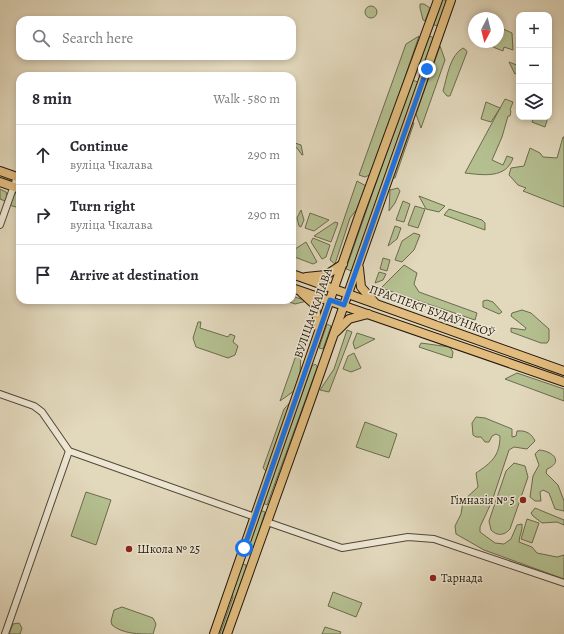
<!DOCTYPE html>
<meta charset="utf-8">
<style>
:root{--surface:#fff;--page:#f2f2f3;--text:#2b2b33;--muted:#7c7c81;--line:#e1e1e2}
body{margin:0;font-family:Alegreya,serif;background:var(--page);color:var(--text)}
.controls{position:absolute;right:12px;top:12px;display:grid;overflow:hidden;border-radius:8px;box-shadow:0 2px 6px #0003}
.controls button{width:36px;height:36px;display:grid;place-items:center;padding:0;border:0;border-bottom:1px solid var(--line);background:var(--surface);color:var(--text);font:20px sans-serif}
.compass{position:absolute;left:468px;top:12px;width:36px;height:36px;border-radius:50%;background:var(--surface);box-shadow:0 2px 6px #0003;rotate:187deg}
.stop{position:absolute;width:12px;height:12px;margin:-9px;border:3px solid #1a73e8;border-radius:50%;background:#fff}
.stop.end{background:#1a73e8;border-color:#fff;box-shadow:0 1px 4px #0008}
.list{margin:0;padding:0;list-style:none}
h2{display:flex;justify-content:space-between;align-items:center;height:52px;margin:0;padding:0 16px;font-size:17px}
h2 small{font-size:13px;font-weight:400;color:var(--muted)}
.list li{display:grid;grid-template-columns:26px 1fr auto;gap:12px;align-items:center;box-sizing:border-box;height:60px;padding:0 16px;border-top:1px solid var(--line)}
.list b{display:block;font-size:15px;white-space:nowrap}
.list p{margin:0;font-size:13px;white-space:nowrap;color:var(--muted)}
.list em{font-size:13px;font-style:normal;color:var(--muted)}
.icon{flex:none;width:22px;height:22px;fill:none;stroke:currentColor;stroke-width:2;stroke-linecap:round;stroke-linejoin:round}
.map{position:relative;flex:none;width:564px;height:634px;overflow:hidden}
.search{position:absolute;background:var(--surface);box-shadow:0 2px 6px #0003;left:16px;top:16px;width:280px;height:44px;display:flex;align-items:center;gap:10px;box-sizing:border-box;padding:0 14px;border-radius:12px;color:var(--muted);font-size:15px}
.panel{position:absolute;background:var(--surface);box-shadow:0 2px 6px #0003;left:16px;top:72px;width:280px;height:232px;border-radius:12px}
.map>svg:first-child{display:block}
.green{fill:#b4bf90;stroke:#6c6b4e}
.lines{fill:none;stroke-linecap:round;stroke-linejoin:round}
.minor-casing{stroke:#534737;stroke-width:8}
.major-casing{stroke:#23170b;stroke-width:10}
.minor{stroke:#ece6d3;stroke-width:6}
.major{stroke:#e1bc7e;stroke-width:8}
.route{stroke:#1a73e8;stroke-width:5}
.poi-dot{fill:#8f2418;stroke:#ece6d3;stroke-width:1.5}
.labels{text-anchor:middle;stroke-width:3;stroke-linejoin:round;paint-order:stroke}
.street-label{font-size:12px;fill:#23170b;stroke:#ece6d3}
.poi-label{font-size:12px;fill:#23170b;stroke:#ece6d3;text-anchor:start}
</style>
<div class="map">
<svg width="564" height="634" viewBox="0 0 564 634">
<rect width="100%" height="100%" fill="#e2d8bc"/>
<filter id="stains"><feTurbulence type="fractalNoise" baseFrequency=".005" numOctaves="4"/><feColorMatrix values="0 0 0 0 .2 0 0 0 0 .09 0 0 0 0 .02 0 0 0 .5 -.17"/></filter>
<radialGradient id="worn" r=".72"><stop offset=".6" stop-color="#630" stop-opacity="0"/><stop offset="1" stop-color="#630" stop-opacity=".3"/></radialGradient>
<g class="green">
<path d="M440,0H447L438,26L431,24Z"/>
<path d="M420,4H424L430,8L425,21L423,20L420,8Z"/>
<circle cx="371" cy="12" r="6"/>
<path d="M499,27L512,33L513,50L504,47L503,51L493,47L495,42H498Z"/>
<path d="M427,35L434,38L423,68L419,69L417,66Z"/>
<path d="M419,36L372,174L365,177L359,175L406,44Z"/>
<path d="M440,46L445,60L421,128L416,114Z"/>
<path d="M463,48L466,50L467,52L450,96H447L443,91C447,77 450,55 463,48Z"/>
<path d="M509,62L519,66V72L515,74Z"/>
<path d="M412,80L418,82L352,271L346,269Z"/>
<path d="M505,99L513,102L510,110L511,111L510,116H508L502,137L492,160L503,165L507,156L513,158C506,179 483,175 465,173Z"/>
<path d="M486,102L500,108L491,122L481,119Z"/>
<path d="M534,117H548L545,127L532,122Z"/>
<path d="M412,122L414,123L395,178H392Z"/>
<path d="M563,137H564V207L523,191L526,188L518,185L509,175L511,168L524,166L530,148L540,153L543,157L557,158Z"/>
<path d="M292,142L301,145L303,155H302L297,148L292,146Z"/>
<path d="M357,181L366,186L357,209L350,218L335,264L330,260Z"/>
<path d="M398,188L400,191L395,203L389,211L390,190Z"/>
<path d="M0,189L6,192L7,196L5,201L0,199Z"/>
<path d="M13,193L20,195V203L16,207L9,205Z"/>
<path d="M419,196L445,206L439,212L426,209Z"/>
<path d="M403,201L410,204L404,222L396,220Z"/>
<path d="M415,206L425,209L418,228L408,225Z"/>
<path d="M449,209L482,220L485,223V230L444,215Z"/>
<path d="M301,210L304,220L301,227L299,226L297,218Z"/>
<path d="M310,213L329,220L314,231L305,228Z"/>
<path d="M335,222L338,223L331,242L314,236Z"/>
<path d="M395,226L401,228L397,239L388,246Z"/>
<path d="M414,233L420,235L414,250L402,262L395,260L402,241Z"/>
<path d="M313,238L330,245L326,257L322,259L311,242Z"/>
<path d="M306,242L317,262L313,264L292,256V251Z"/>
<path d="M383,258L390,260L387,271L380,269Z"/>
<path d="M404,265L417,273L414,284L419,292L477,313L475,320L381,288Z"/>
<path d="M379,272L386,274L383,280L375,283Z"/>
<path d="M292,296L307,301L295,304L284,300H292Z"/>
<path d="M487,300L493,302L502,312L499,314L483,307V301Z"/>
<path d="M522,310L531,313L549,329V340L547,343H541L511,332V328L525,330L526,328L511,316L512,313Z"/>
<path d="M314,320L301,354L300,373L294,391L280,401L306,327Z"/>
<path d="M198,322H201L200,328L228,337L230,334L235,336L233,342L238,346L235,355L228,358L196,347L193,338Z"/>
<path d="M327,324L331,326L323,349L319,348Z"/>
<path d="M347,330L352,332L329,392L320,390L334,369Z"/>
<path d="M357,333L375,339L355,349L353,343Z"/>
<path d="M421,343L450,347L453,352L452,358L419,347Z"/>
<path d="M354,353L361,368L351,372L343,369L348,356Z"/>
<path d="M315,364L317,366V368L267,505L263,503L312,366Z"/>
<path d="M517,373L564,389V401L505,379Z"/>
<path d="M294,398L268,473L263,468L284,409Z"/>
<path d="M476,417L485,418L512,429V437L516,436L517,431C526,430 532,434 535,441L527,449L514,447L509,450L492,501L480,527V532L495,543L504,544L511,539L517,525L522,524C523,531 519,535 519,542L532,547L537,553L557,557L564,555V579L484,550L456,534L455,526L461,514L463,501L478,487L476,473C491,463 500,456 500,436L496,434L492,436L489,442H485L481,437H476L473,435L472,423Z"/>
<path d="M365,422L397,434L389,458L356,447Z"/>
<path d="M539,450C553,451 564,462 547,469L546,473L558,485L564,501V511L555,509L549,493L543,490L540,492L541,501H535L530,497L533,476L539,465L535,454Z"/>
<path d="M514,463L525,466L528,477L510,529C504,536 497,536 491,530L489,521L506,471Z"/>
<path d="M86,492L111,500L96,545L71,536Z"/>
<path d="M535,508L564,520V525L557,522L542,523L533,516L531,513Z"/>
<path d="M260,510L265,512L253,550L249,553L247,549Z"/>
<path d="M527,519L539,523L532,543L521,539Z"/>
<path d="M243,564L246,565V568L222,634H220L233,597L232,592Z"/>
<path d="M333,592L362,603L356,617L328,606Z"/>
<path d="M122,607L153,618L156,624L153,634C138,634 123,634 112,625L111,621L114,610Z"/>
<path d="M19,623L22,628L20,634H9L13,624Z"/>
<path d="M325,627L341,632L340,634H322Z"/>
</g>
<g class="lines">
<g class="minor-casing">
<g id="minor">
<path d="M0,225L17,177"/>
<path d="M0,394L34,406L42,412L69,451L255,517"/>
<path d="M267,522L342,548L408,537L434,539L564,583"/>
<path d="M5,634L69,451"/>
</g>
</g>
<g class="major-casing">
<g id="major">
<path d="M0,171L20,178"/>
<path d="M0,182L20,189"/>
<path d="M359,268L361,287L375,303"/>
<path d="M292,274L564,371"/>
<path d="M306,277L326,275L343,264"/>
<path d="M292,288L564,382"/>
<path d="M302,293L314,304L319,327"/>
<path d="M336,332L349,319L368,314"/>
<path d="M214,634L359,216L438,0"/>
<path d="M227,634L311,399L451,0"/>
</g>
</g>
<use href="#minor" class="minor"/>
<use href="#major" class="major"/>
</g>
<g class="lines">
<path class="route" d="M244,548L330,300L344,305L427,69"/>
</g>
<g class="poi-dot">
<circle cx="523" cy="500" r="4"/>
<circle cx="129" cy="549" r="4"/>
<circle cx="433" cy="578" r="4"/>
</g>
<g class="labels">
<g class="street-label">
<text transform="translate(432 311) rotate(20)" y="4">ПРАСПЕКТ БУДАЎНІКОЎ</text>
<text transform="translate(313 313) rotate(-71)" y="4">ВУЛІЦА ЧКАЛАВА</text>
</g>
<g class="poi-label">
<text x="515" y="504" text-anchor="end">Гімназія № 5</text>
<text x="137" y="553">Школа № 25</text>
<text x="441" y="582">Тарнада</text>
</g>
</g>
<rect width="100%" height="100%" filter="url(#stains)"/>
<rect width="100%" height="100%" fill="url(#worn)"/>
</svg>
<div class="controls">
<button>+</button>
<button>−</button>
<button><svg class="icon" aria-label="layers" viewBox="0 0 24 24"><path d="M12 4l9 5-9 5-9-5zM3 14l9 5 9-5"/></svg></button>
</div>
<svg class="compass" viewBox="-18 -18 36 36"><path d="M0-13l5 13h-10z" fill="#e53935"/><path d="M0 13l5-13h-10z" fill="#7c7c81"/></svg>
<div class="stop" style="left:244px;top:548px"></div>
<div class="stop end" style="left:427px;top:69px"></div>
<div class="search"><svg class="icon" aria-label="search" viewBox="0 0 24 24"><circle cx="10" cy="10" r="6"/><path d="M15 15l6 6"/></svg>Search here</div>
<section class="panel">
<h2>8 min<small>Walk · 580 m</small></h2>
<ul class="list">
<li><svg class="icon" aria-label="ahead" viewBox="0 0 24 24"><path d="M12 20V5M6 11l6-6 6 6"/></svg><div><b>Continue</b><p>вуліца Чкалава</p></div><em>290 m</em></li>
<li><svg class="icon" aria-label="right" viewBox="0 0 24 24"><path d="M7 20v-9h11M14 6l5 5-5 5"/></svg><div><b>Turn right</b><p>вуліца Чкалава</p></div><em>290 m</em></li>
<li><svg class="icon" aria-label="arrive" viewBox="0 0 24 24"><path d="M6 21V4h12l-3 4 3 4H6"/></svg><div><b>Arrive at destination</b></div></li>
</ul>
</section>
</div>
